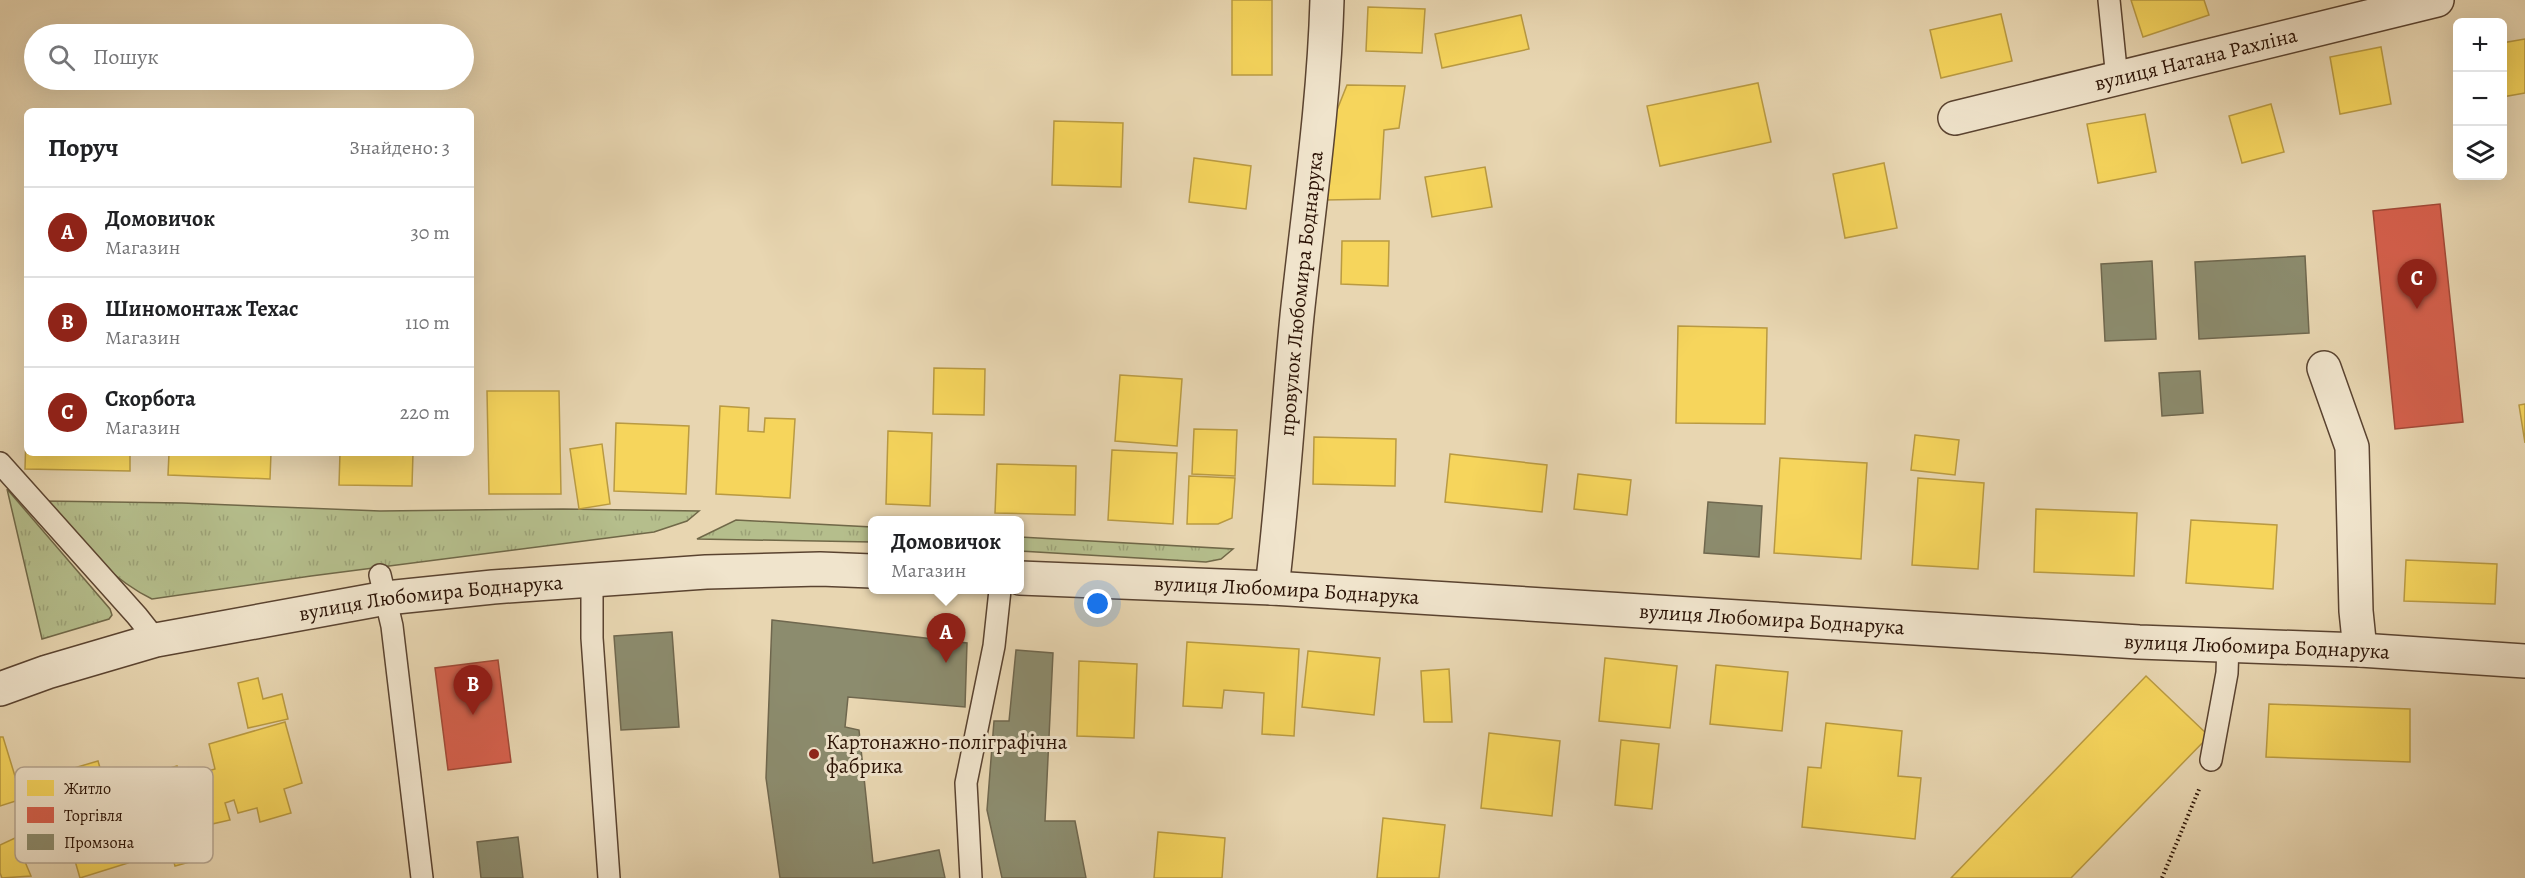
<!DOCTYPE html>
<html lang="uk">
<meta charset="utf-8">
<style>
:root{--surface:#fff;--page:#f6f6f6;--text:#202124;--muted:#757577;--line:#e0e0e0;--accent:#8f2418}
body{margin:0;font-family:Alegreya,serif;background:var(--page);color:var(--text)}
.controls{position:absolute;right:18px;top:18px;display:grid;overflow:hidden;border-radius:9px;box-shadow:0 6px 24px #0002}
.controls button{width:54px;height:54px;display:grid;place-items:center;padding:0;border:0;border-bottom:2px solid var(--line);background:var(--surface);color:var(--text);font:30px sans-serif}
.you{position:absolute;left:1098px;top:604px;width:21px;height:21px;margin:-15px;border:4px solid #fff;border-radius:50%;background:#1a73e8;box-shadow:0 0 0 9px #1a73e833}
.badge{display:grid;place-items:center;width:39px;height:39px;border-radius:50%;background:var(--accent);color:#fff;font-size:20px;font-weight:700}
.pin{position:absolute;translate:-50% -50px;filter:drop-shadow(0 2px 3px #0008)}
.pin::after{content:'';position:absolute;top:32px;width:21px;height:18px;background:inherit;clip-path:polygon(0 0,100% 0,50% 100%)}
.popup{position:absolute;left:868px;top:516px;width:156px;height:78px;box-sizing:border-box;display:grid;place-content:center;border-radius:9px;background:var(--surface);filter:drop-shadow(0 2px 4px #0005);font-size:20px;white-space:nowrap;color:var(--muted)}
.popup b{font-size:22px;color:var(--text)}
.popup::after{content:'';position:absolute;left:50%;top:100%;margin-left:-12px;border:12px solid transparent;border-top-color:var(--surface)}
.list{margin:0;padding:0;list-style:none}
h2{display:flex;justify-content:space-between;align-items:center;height:78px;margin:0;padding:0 24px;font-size:26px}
h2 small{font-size:20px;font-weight:400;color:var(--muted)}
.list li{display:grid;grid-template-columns:39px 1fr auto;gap:18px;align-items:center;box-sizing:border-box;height:90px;padding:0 24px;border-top:2px solid var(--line)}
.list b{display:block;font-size:22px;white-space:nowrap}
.list p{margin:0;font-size:20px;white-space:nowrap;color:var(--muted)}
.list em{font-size:20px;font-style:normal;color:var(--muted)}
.icon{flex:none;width:33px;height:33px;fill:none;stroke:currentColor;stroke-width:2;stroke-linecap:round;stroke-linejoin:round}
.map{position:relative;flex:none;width:2525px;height:878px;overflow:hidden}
.search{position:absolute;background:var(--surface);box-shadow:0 6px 24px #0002;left:24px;top:24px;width:450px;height:66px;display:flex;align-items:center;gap:15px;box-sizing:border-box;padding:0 21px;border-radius:33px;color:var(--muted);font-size:22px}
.panel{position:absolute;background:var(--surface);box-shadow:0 6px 24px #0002;left:24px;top:108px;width:450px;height:348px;border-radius:9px}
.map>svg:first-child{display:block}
.grass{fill:url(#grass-tufts);stroke:#706848;stroke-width:1.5}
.homes{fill:#f6d55c;stroke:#b99a42;stroke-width:1.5}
.shops{fill:#d6604d;stroke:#a24937;stroke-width:1.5}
.industry{fill:#8c8c6e;stroke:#6f674e;stroke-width:1.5}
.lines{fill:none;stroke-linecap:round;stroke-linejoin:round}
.service-casing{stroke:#5a4330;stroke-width:24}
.minor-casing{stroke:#5a4330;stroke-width:36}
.tertiary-casing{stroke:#5a4330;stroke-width:36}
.path{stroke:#2a1205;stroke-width:4;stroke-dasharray:1.5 3;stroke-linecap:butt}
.service{stroke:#f0e4cc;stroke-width:21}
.minor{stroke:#f0e4cc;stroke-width:33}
.tertiary{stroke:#f0e4cc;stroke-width:33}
.poi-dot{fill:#8f2418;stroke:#f0e4cc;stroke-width:2}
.labels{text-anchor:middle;stroke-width:6;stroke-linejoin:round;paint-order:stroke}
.street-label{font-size:21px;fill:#2a1205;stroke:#f0e4cc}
.poi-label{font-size:21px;fill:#2a1205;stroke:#f0e4cc;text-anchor:start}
.key{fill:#f0e4cc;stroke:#b5a590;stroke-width:1.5}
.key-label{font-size:16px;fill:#2a1205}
</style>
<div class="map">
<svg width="2525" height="878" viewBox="0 0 2525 878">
<defs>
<pattern id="grass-tufts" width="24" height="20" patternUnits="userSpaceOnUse" patternTransform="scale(1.5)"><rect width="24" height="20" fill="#b5be8c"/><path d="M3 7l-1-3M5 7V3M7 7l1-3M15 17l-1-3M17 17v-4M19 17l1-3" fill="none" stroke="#9ca277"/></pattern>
</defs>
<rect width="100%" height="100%" fill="#e8d6b1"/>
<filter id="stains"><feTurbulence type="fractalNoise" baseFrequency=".00333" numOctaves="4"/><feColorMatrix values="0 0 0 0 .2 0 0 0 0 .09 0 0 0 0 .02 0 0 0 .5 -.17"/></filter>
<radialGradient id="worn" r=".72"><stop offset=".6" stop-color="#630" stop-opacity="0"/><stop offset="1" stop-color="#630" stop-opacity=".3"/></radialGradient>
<g class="grass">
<path d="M7,489L110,609L112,615L109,619L42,639Z"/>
<path d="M43,501L182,503L380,511L563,509L699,511L687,521L654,532L311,576L152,599C107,577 76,537 43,501Z"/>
<path d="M736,520L872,527V542L697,539Z"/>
<path d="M1020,537L1233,549L1221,559L1206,562L1020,551Z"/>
</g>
<g class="homes">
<rect x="1232" y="0" width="40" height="75"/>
<path d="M2131,0H2204L2209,15L2143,37Z"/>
<path d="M1368,7L1425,9L1422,53L1366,51Z"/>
<path d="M2001,14L2012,61L1941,78L1930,30Z"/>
<path d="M1521,15L1529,49L1442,68L1435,34Z"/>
<path d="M2525,39V93L2502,97V43Z"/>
<path d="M2381,47L2391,104L2340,114L2330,57Z"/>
<path d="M1758,83L1771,142L1660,166L1647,106Z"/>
<path d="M1347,85L1405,86L1399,128L1384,130L1380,199L1325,200L1333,120Z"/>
<path d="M2271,104L2284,152L2242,163L2229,116Z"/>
<path d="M2145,114L2156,172L2098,183L2087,124Z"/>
<path d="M1054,121L1123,123L1121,187L1052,185Z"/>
<path d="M1194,158L1251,166L1246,209L1189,202Z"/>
<path d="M1884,163L1897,228L1845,238L1833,174Z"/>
<path d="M1485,167L1492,207L1432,217L1425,177Z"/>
<path d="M1342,241H1389L1388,286L1341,284Z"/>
<path d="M1678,326L1767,328L1765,424L1676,423Z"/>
<path d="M934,368L985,369L984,415L933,414Z"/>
<path d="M1120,375L1182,379L1177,446L1115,441Z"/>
<path d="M487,391H559L561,494H489Z"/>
<path d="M27,401V453H130V471L25,469Z"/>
<path d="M2525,404V443L2519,405Z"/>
<path d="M720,406L749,408L748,431L764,432L765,418L795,419L790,498L716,494Z"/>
<path d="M616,423L689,426L686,494L614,491Z"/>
<path d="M1194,429L1237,430L1235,476L1192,474Z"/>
<path d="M888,431L932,433L930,506L886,504Z"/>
<path d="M1915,435L1959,440L1955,475L1911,470Z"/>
<path d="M1314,437L1396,439L1395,486L1313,484Z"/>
<path d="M602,444L610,504L579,509L570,449Z"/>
<path d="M1112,450L1177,453L1173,524L1108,520Z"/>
<path d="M169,453H271L270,479L168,475Z"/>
<path d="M340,453H413L412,486L339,485Z"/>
<path d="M1450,454L1547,465L1542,512L1445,502Z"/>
<path d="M1780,458L1867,463L1861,559L1774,553Z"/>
<path d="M997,464L1076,466L1075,515L995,513Z"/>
<path d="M1578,474L1631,480L1627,515L1574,509Z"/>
<path d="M1189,476L1235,478L1232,518L1218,524H1187Z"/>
<path d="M1918,478L1984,483L1978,569L1912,565Z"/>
<path d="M2036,509L2137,513L2134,576L2034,572Z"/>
<path d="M2191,520L2277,525L2273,589L2186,583Z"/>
<path d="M2406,560L2497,564L2495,604L2404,601Z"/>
<path d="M1187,642L1299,649L1294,736L1262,734L1264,693L1224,690L1222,708L1183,706Z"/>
<path d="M1308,651L1380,658L1374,715L1302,707Z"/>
<path d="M1605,658L1677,666L1670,728L1599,721Z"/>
<path d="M1079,661L1137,664L1134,738L1077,736Z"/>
<path d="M1716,665L1788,672L1782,731L1710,724Z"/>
<path d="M1449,669L1452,722H1424L1421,671Z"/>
<path d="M2146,676L2209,736L2071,878H1951Z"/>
<path d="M258,678L263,699L282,694L288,719L248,728L238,683Z"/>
<path d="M2269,704L2410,709V762L2266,757Z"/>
<path d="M285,722L302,783L284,789L291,813L260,822L257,808L238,813L234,800L225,803L230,820L212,824L208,808L197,811L202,827L188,831L197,860L175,866L150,774L177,766L180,779L215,769L209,744Z"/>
<path d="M1826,723L1902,731L1898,776L1921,778L1915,839L1802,827L1808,767L1821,768Z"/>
<path d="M1489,733L1560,741L1552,816L1481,808Z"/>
<path d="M0,737H3L22,799L0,806Z"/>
<path d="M1621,740L1659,744L1652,809L1615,805Z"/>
<path d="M98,761L128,863L80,878L50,775Z"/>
<path d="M1383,818L1445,825L1439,878H1377Z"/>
<path d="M1158,832L1225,838L1222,878H1154Z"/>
<path d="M15,838L31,876L2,878L0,873V845Z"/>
</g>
<g class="shops">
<path d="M2440,204L2463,422L2395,429L2373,211Z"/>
<path d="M498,660L511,762L448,770L435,668Z"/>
</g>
<g class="industry">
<path d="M2305,256L2309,333L2199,339L2195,262Z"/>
<path d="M2152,261L2156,339L2105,341L2101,264Z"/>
<path d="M2200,371L2203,413L2162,416L2159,373Z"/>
<path d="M1708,502L1762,506L1759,557L1704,553Z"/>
<path d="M772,620L967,643L965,707L848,697L845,727L859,730L873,863L939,850L945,878H780L766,778Z"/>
<path d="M672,632L679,727L621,730L614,636Z"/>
<path d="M1016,650L1053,653L1045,821H1075L1086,878H1002L987,810L994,721H1009Z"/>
<path d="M518,837L523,878H481L477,842Z"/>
</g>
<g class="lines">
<g class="service-casing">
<g id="service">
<path d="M2109,0L2117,79"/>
<path d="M0,463L137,616L156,640"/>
<path d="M380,575L392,626L422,878"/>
<path d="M592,580V638L609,878"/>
<path d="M2211,760L2227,673L2228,645"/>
<path d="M971,878L966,783L994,646L1000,590"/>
</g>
</g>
<g class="minor-casing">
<g id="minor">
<path id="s1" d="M1955,118L2437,0"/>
<path d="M2324,368L2352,447L2356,611L2360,650"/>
<path id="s2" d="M1272,588C1283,497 1288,407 1297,316C1308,211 1324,106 1327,0"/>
</g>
</g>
<g class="tertiary-casing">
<g id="tertiary">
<path id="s3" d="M1020,578L1272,588L2139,642L2360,650L2525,661"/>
<path id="s4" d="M0,689L47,672L156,640L386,598L493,587L706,572L820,569L872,571"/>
</g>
</g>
<path class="path" d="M2162,878L2200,787"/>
<use href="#service" class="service"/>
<use href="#minor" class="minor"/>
<use href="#tertiary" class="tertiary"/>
</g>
<circle class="poi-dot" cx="814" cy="754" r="6"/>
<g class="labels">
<g class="street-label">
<text dy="7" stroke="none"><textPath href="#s1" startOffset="248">вулиця Натана Рахліна</textPath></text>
<text dy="7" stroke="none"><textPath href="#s2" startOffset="296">провулок Любомира Боднарука</textPath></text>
<text dy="7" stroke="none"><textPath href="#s3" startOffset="267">вулиця Любомира Боднарука</textPath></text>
<text dy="7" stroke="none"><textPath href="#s4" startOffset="442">вулиця Любомира Боднарука</textPath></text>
<text dy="7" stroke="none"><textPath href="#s3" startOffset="753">вулиця Любомира Боднарука</textPath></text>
<text dy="7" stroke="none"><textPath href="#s3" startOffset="1239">вулиця Любомира Боднарука</textPath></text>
</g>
<g class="poi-label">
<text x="826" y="749">Картонажно-поліграфічна<tspan x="826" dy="24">фабрика</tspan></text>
</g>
</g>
<rect x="15" y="767" width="198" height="96" rx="9" class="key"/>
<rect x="27" y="780" width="27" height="16" fill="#f6d55c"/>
<rect x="27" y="807" width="27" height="16" fill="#d6604d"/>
<rect x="27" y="834" width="27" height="16" fill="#8c8c6e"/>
<g class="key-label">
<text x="64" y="794">Житло</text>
<text x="64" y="821">Торгівля</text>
<text x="64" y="848">Промзона</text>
</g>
<rect width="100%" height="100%" filter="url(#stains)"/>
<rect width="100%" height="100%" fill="url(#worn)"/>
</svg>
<div class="controls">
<button>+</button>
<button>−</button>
<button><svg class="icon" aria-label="layers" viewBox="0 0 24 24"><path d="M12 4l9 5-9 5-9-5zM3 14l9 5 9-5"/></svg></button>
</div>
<div class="you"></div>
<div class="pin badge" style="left:946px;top:663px">A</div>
<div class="popup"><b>Домовичок</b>Магазин</div>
<div class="pin badge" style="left:473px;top:715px">B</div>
<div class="pin badge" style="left:2417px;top:309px">C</div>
<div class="search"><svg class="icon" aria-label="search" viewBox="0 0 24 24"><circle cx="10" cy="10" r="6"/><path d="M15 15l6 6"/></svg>Пошук</div>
<section class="panel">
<h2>Поруч<small>Знайдено: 3</small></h2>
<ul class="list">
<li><span class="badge">A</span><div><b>Домовичок</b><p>Магазин</p></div><em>30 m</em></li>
<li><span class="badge">B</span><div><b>Шиномонтаж Техас</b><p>Магазин</p></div><em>110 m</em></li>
<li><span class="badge">C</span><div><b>Скорбота</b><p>Магазин</p></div><em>220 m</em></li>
</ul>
</section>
</div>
